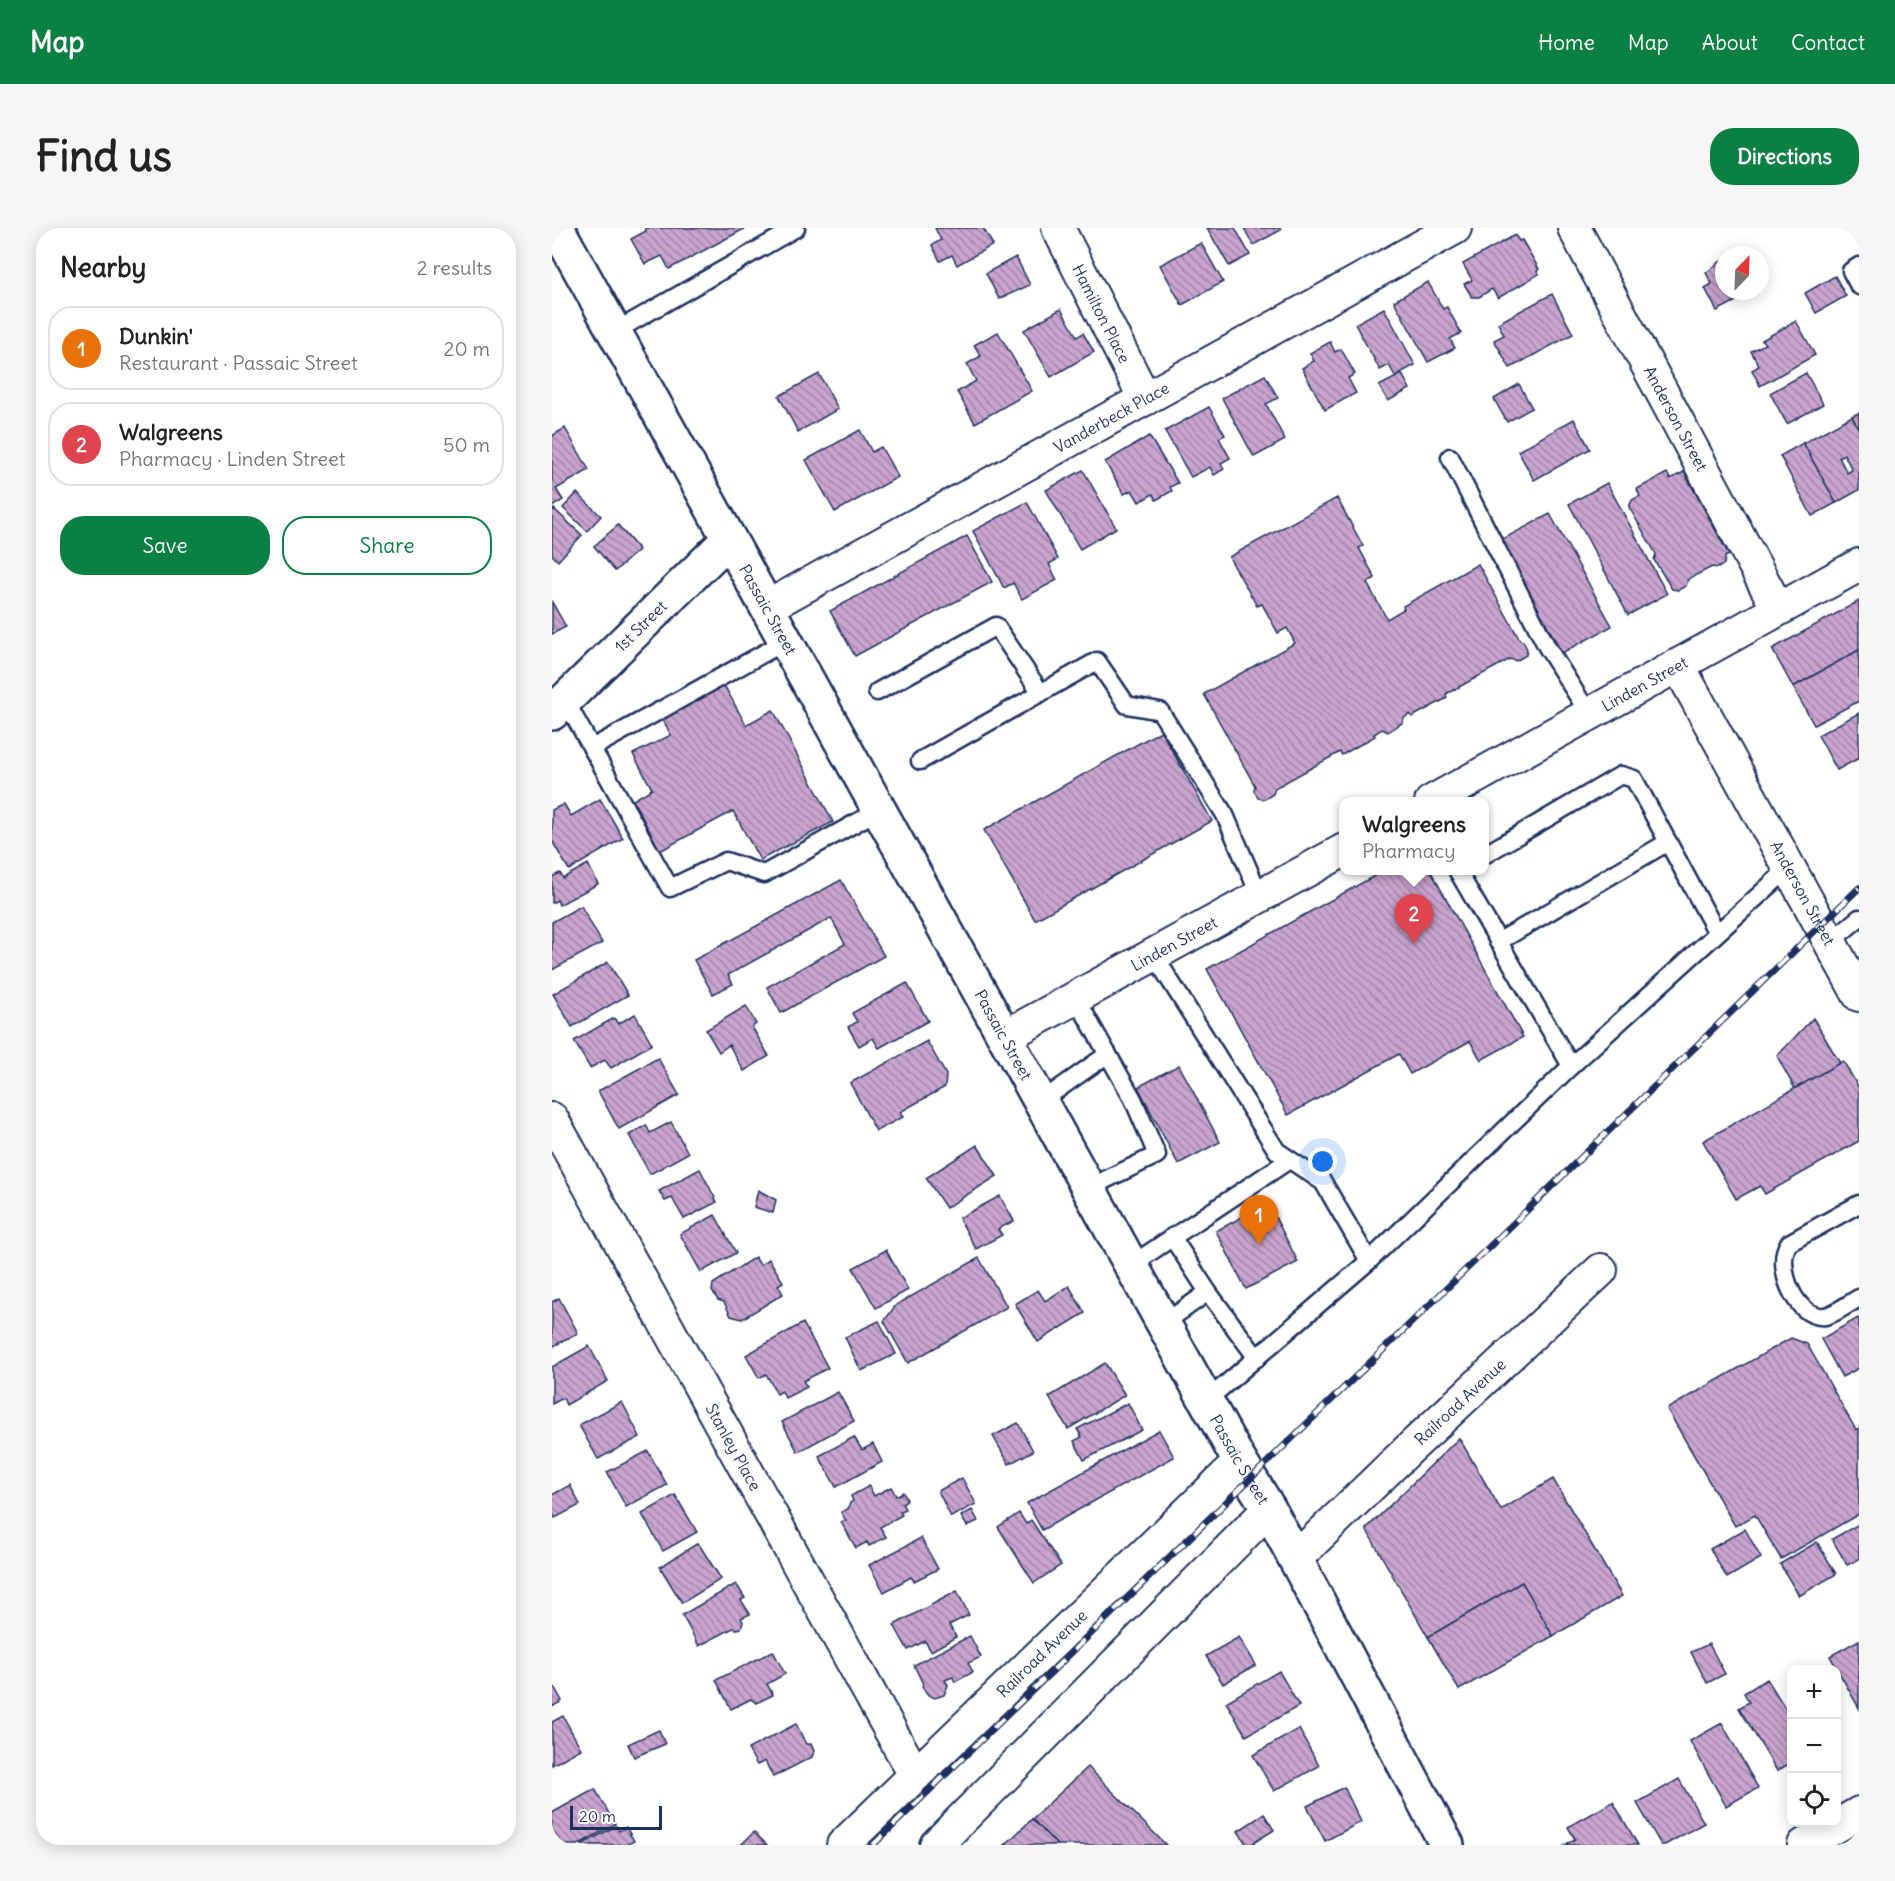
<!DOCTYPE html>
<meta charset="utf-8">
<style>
:root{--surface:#fff;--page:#f6f6f6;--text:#222;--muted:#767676;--line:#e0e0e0;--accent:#0b8043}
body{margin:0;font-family:Delius,sans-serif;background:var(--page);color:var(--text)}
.controls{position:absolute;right:18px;bottom:18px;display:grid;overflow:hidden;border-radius:12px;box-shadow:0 3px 15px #0003}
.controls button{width:54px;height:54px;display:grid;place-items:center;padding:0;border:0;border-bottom:2px solid var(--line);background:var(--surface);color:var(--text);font:30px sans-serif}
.compass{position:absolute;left:1163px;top:18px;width:54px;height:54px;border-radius:50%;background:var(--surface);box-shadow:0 3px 15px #0003;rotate:23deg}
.scale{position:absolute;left:18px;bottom:15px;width:92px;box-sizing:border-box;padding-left:6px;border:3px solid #1b2f5e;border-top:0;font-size:16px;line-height:21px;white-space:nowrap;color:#1b2f5e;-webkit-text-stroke:4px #fff;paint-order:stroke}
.you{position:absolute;left:771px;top:934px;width:21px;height:21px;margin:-15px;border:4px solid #fff;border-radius:50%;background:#1a73e8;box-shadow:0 0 0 9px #1a73e833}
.badge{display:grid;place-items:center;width:39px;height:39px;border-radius:50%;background:var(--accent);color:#fff;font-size:20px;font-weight:700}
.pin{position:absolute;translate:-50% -50px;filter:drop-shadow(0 2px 3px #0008)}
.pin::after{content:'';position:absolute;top:32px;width:21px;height:18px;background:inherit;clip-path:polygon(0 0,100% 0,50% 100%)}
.popup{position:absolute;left:787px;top:569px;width:150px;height:78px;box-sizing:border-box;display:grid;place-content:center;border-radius:12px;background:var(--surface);filter:drop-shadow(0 2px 4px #0005);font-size:20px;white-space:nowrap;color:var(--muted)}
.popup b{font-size:22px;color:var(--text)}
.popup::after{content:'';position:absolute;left:50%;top:100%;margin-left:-12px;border:12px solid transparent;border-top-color:var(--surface)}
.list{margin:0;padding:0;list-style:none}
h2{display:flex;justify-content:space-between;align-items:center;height:78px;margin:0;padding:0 24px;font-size:26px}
h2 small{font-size:20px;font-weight:400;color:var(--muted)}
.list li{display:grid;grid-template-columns:39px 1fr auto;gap:18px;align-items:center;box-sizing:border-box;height:84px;margin:0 12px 12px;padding:0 12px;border:2px solid var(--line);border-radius:24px}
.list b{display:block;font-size:22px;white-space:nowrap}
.list p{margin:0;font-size:20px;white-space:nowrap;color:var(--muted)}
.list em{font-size:20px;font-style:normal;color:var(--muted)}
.actions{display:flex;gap:12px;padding:18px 24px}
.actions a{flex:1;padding:14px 0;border:2px solid var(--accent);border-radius:24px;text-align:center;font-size:21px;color:var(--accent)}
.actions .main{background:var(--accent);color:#fff}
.icon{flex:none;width:33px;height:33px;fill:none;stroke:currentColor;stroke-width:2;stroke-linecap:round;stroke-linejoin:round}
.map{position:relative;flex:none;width:1307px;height:1617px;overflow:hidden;border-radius:24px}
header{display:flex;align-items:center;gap:36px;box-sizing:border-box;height:84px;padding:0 30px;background:var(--accent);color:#fff}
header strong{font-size:28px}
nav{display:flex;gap:33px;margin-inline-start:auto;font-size:21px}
.intro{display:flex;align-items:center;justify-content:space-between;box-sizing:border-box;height:144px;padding:0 36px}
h1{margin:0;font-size:42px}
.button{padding:15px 27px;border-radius:24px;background:var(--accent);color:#fff;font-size:21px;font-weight:700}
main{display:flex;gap:36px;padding:0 36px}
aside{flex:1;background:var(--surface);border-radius:24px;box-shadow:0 3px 15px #0003}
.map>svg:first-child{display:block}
.building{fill:url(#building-back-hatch);stroke:#1b2f5e;stroke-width:1.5;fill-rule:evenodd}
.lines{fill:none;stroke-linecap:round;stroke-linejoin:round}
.lane-casing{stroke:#1b2f5e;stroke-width:21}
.street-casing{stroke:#1b2f5e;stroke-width:36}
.secondary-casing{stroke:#1b2f5e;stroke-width:38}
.lane{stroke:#fff;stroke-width:16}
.street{stroke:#fff;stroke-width:32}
.secondary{stroke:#fff;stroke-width:33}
.rail-casing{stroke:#1b2f5e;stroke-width:7}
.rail{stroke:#fff;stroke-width:4.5;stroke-dasharray:14;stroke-linecap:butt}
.labels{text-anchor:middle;stroke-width:5;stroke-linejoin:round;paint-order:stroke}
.street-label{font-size:16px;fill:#1b2f5e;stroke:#fff}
</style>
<header>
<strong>Map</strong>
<nav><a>Home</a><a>Map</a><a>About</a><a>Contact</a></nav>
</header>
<div class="intro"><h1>Find us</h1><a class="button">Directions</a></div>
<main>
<aside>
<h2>Nearby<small>2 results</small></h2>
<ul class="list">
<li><span class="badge" style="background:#e8710a">1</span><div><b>Dunkin'</b><p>Restaurant · Passaic Street</p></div><em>20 m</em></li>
<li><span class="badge" style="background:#e0444e">2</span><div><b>Walgreens</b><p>Pharmacy · Linden Street</p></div><em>50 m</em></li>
</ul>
<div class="actions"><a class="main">Save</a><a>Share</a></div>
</aside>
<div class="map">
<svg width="1307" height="1617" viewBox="0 0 1307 1617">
<defs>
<pattern id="building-back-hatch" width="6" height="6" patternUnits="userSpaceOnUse" patternTransform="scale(1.5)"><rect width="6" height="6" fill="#c9a4cd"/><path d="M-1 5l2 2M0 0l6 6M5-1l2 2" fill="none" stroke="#a286aa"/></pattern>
</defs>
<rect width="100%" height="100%" fill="#fff"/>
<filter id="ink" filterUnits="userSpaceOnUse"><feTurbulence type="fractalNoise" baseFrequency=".0167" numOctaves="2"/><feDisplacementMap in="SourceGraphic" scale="12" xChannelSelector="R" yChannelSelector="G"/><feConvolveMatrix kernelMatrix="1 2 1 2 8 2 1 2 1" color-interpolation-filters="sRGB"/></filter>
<g filter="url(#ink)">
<g class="building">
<path d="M93,0H194L117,41L110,28L93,36L79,11L94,3Z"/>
<path d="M383,0H431L441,17L405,37L400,27L388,33L380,17L389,12Z"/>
<path d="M655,0H683L698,27L677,38Z"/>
<path d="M692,0H728L729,2L701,17Z"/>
<path d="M963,7L967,13L970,12L987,41L985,43L987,46L946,70L940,61L927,69H920L912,56L920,52L911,36Z"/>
<path d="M649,15L671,54L630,77L608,37Z"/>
<path d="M464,29L478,57L447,71L434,45Z"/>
<path d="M1169,33L1172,34V63H1193L1188,66L1190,70L1165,83L1153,60L1160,56L1154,45Z"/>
<path d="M1283,48L1294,68L1264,85L1253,65Z"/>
<path d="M876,54L891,81L895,79L909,105L898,111L903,120L876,134L842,73Z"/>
<path d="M1000,66L1021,106L958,140L942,112L952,107L946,95Z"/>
<path d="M832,80L863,137L843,148L837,137L828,142L803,96Z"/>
<path d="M509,81L525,109L531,105L542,124L499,149L472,102Z"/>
<path d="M1244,93L1263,127L1208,158L1200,142L1207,138L1199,123L1213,116L1210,112Z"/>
<path d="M446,104L480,163L423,195L405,164L424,153L415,136L429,128L422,117Z"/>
<path d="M778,114L783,124L789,121L803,146L796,150L804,165L773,182L750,140L762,133L758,125Z"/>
<path d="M1254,145L1271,176L1235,196L1218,165Z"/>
<path d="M267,146L286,181L246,204L227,168Z"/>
<path d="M850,146L858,161L836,173L827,158Z"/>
<path d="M713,147L726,170L714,176L733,212L702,229L670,170Z"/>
<path d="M967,156L980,180L955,194L942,171Z"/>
<path d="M657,179L673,207L667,210L678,230L669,235L672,241L662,247L658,239L639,249L613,203Z"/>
<path d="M1307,185V202L1300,188Z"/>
<path d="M1300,188L1307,202V262L1284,275L1251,215ZM1292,226L1300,242L1295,245L1287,229Z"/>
<path d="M1022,191L1038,221L982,252L966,223Z"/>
<path d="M13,200L37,242L4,261L11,272L0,279V208Z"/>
<path d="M308,202L320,224L329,219L346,249L283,284L254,232Z"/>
<path d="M597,208L626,255L618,259L620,263L604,272L601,266L587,274L580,262L572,266L553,234Z"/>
<path d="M1251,215L1284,275L1260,288L1228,228Z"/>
<path d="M531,242L564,300L528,321L494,262Z"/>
<path d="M1132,244L1177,327L1173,329L1172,336L1166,340L1160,339L1136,351L1134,358L1126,362L1120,361L1102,332L1104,326L1077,279L1080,272L1088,268L1085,261L1115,245L1118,251Z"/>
<path d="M1055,255L1115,366L1076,387L1017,276Z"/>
<path d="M25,265L49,288L35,303L11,280Z"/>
<path d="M785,270L811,318L807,320L823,350L815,355L835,391L852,381L851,378L926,336L968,412L971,413L975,421L974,427L964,433L958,431L894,466L895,470L860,489L858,486L852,490L850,495L836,504L830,501L822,506L823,508L790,527L788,524L723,560L721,566L713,571L706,570L702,562L703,558L652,466L743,415L735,400L726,405L710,376L705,378L677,329Z"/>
<path d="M475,274L506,331L497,336L505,352L470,371L461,355L452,360L421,303Z"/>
<path d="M2,281L30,307L6,333L0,327V284Z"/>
<path d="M998,286L1060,398L1010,425L949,312Z"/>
<path d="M66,297L87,322L63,343L42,318Z"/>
<path d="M415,308L440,354L303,428L278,383Z"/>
<path d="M1307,373V422L1241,459L1220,421Z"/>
<path d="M0,374L14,399L0,406Z"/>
<path d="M1307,422V473L1262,497L1241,459Z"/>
<path d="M172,457L194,497L221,482L281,594L208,632L181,583L108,623L81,572L100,561L81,526L119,507L110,490Z"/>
<path d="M1307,485V530L1285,542L1266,507Z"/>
<path d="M609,503L660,593L483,692L432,602Z"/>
<path d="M48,571L71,610L17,642L0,613V582L12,576L19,588Z"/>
<path d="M36,636L46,656L7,677L5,672L0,675V649L8,645L11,650Z"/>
<path d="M833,642H878L971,809L929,832L918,813L858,846L847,826L736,887L655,741Z"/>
<path d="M289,652L332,728L229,785L215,759L293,716L279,690L176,747L181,756L161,766L142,732Z"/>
<path d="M29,678L50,715L0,742V694Z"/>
<path d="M56,734L76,767L20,799L1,766Z"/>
<path d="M355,755L376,793L327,820L321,810L307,818L296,799L305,794L300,785Z"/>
<path d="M194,778L204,796L200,799L217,828L192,843L177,817L167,824L154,802Z"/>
<path d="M83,786L100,816L59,840L53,832L38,840L22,813L62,790L66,796Z"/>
<path d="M1261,790L1288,835L1243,861L1225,828Z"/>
<path d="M375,813L394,847L393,859L348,884L351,889L324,903L298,855Z"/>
<path d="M106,830L127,867L67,901L46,863Z"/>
<path d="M1291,833L1307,860V913L1213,966L1208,958L1184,971L1151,913Z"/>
<path d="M627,837L668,914L626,936L586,859Z"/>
<path d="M119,894L136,925L98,946L77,907L94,897L98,905Z"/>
<path d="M425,917L445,948L394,980L374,950Z"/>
<path d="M148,941L165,974L132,991L120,970L113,973L107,963Z"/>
<path d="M206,962L224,972L221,985L202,979Z"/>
<path d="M448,968L462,993L446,1001L450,1007L424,1021L407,990Z"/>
<path d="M716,975L746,1034L694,1061L664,1003Z"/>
<path d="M163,987L184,1025L149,1044L128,1006Z"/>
<path d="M334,1022L356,1062L324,1080L301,1040Z"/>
<path d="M203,1029L208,1037L217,1031L231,1054L226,1057L231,1066L190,1091L179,1088L172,1074L166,1072L160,1063L161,1056Z"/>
<path d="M427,1030L455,1079L356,1135L332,1093L344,1077Z"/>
<path d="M517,1058L533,1085L486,1114L463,1076L486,1062L493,1073Z"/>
<path d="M7,1070L26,1105L0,1119V1074Z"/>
<path d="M1306,1090L1307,1093V1140L1290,1149L1269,1111Z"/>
<path d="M327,1093L344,1126L309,1143L293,1109Z"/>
<path d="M251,1095L276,1140L251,1153L255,1159L233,1170L230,1163L225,1166L214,1146L207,1150L194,1127Z"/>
<path d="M1239,1110L1255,1116L1304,1202L1307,1200V1286L1229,1331L1203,1287L1183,1298L1115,1181Z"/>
<path d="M37,1118L56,1153L14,1177L11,1170L0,1176V1139Z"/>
<path d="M553,1135L573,1167L516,1201L497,1169Z"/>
<path d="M286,1164L302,1193L246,1224L230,1194Z"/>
<path d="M70,1174L88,1209L46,1231L27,1197Z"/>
<path d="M576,1175L590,1202L532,1232L522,1213L530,1209L525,1201Z"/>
<path d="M466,1195L481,1223L457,1236L441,1208Z"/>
<path d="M607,1202L622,1229L490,1302L475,1275Z"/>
<path d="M302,1209L310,1222L321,1216L330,1234L284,1259L267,1228Z"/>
<path d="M907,1210L949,1282L1001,1251L1070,1368L1001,1408L970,1354L876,1409L814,1301Z"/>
<path d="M96,1223L115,1257L74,1279L55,1244Z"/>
<path d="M410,1250L424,1276L399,1289L386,1263Z"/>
<path d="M18,1257L28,1277L3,1290L0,1284V1267Z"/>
<path d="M317,1258L322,1268L339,1259L344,1268L351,1264L355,1272L350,1275L353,1281L348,1284L350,1287L328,1299L334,1309L317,1318L315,1314L304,1320L289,1294L294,1293L289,1284L296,1281L298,1275L301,1273L299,1268Z"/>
<path d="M123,1267L145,1304L111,1323L90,1286Z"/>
<path d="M420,1282L426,1293L415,1298L409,1288Z"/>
<path d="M467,1285L474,1296L479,1292L509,1337L482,1355L446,1299Z"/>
<path d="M1307,1296V1331L1295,1337L1280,1311Z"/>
<path d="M1193,1301L1209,1330L1175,1350L1158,1321Z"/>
<path d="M369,1310L386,1341L362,1353L359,1349L332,1364L317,1337Z"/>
<path d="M1265,1314L1284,1346L1247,1368L1228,1336Z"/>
<path d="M146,1315L169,1351L130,1375L108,1339Z"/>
<path d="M970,1354L1001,1408L907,1462L876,1409Z"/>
<path d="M184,1356L193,1370L189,1372L198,1386L189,1390L191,1394L189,1400L185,1401L181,1400L147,1418L130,1387Z"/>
<path d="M405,1363L417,1387L397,1397L404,1409L379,1423L373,1413L356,1422L342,1397Z"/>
<path d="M418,1408L429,1429L416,1435L421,1444L403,1454L401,1449L393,1452L396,1457L392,1467L383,1470L376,1467L370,1459L371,1456L362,1437Z"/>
<path d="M687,1409L704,1437L671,1456L654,1428Z"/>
<path d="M1307,1412V1480L1278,1428Z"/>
<path d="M1157,1416L1173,1446L1155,1455L1139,1424Z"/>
<path d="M221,1423L233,1446L215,1456L221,1467L204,1475L199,1471L179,1481L164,1452Z"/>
<path d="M727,1443L747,1478L694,1508L674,1474Z"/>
<path d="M1215,1451L1240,1491V1534L1225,1543L1187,1480L1197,1474L1192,1465Z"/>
<path d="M0,1455L10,1473L0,1479Z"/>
<path d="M11,1488L29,1521L0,1537V1494Z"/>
<path d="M1170,1495L1206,1560L1174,1578L1138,1513Z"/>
<path d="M244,1496L254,1516H259L262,1523L260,1529L221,1549L213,1533L205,1537L196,1521Z"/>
<path d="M747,1501L767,1538L722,1563L701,1527Z"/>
<path d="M107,1502L113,1516L82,1529L76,1516Z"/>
<path d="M536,1539L614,1617H505L480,1591Z"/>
<path d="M1127,1551L1152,1595L1113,1617H1109L1085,1575Z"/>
<path d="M792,1559L809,1594L773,1613L755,1578Z"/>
<path d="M43,1561L63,1596L26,1617H9L0,1601V1585Z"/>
<path d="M1061,1574L1086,1617H1013L1023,1611L1016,1599Z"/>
<path d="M712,1586L722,1602L698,1617H695L686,1603Z"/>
<path d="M480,1591L505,1617H453Z"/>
<path d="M64,1598L67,1603L74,1599L82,1613L74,1617H29Z"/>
<path d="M202,1604L215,1617H189Z"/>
</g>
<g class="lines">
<g class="lane-casing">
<g id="lane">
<path d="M1307,38L1299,43L1307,58"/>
<path d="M62,104L244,0"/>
<path d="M898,229L995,419L1037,486"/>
<path d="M325,464L444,398L489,465"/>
<path d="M13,472L118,660L174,633L212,646L327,582"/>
<path d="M40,520L234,413"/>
<path d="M368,533L545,433L575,477L608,483L673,587L708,668"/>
<path d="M932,627L1069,547L1082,551L1165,705"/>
<path d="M905,642L1019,838L1237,640"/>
<path d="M946,714L1116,614"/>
<path d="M1278,714L1307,690"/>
<path d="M602,727L725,923L771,954L817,1033L654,1173"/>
<path d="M524,770L581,871L605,927L536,960"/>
<path d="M488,874L556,826"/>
<path d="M1307,976L1237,1015C1222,1036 1243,1092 1273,1088C1282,1087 1299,1074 1307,1070"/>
<path d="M620,1009L656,1064L705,1130"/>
<path d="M817,1033L1019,838"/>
<path d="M579,1037L737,932"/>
<path d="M611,1096L656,1064"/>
</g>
</g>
<g class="street-casing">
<g id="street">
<path id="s1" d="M506,0L593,171"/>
<path id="s2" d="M1022,0L1226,381"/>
<path id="s3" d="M215,379L903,0"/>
<path id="s4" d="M1126,437L1307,767"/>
<path id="s5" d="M879,574L1307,337"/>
<path id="s6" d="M452,809L792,622"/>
<path id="s7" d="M0,891L363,1547"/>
<path id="s8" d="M743,1331L854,1224L1049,1042"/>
<path id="s9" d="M291,1617L688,1234"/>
<path d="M384,1617L717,1281"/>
<path d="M1252,1617L1307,1585"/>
</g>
</g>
<g class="secondary-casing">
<g id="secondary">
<path id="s10" d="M5,0L688,1234L717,1281L895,1617"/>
<path id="s11" d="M0,485L177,311"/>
</g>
</g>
<use href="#lane" class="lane"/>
<use href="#street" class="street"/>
<use href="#secondary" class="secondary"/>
<g class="rail-casing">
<path id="rail" d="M321,1617L1307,660"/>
</g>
<use href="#rail" class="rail"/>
</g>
</g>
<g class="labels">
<g class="street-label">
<text dy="6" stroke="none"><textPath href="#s1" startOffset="96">Hamilton Place</textPath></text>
<text dy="6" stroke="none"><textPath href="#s3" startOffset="393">Vanderbeck Place</textPath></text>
<text dy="6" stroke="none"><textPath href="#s2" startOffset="216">Anderson Street</textPath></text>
<text dy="6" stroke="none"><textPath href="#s10" startOffset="436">Passaic Street</textPath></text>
<text dy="6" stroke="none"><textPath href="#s11" startOffset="124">1st Street</textPath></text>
<text dy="6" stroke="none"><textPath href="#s5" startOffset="244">Linden Street</textPath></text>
<text dy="6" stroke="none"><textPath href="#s4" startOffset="260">Anderson Street</textPath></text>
<text dy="6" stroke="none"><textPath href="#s6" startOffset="194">Linden Street</textPath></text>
<text dy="6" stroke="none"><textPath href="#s10" startOffset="922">Passaic Street</textPath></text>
<text dy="6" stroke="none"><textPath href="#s8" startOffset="228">Railroad Avenue</textPath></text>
<text dy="6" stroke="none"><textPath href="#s7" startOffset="375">Stanley Place</textPath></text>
<text dy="6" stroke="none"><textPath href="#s10" startOffset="1408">Passaic Street</textPath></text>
<text dy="6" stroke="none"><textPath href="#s9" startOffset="276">Railroad Avenue</textPath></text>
</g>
</g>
</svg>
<div class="controls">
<button>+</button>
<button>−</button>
<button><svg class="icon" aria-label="locate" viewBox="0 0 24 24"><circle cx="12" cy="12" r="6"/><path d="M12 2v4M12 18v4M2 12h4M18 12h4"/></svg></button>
</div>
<svg class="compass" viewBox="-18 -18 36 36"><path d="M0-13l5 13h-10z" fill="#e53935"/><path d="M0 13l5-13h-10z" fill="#767676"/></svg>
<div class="scale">20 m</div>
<div class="you"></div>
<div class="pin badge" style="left:707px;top:1017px;background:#e8710a">1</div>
<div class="pin badge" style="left:862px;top:716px;background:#e0444e">2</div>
<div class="popup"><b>Walgreens</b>Pharmacy</div>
</div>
</main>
